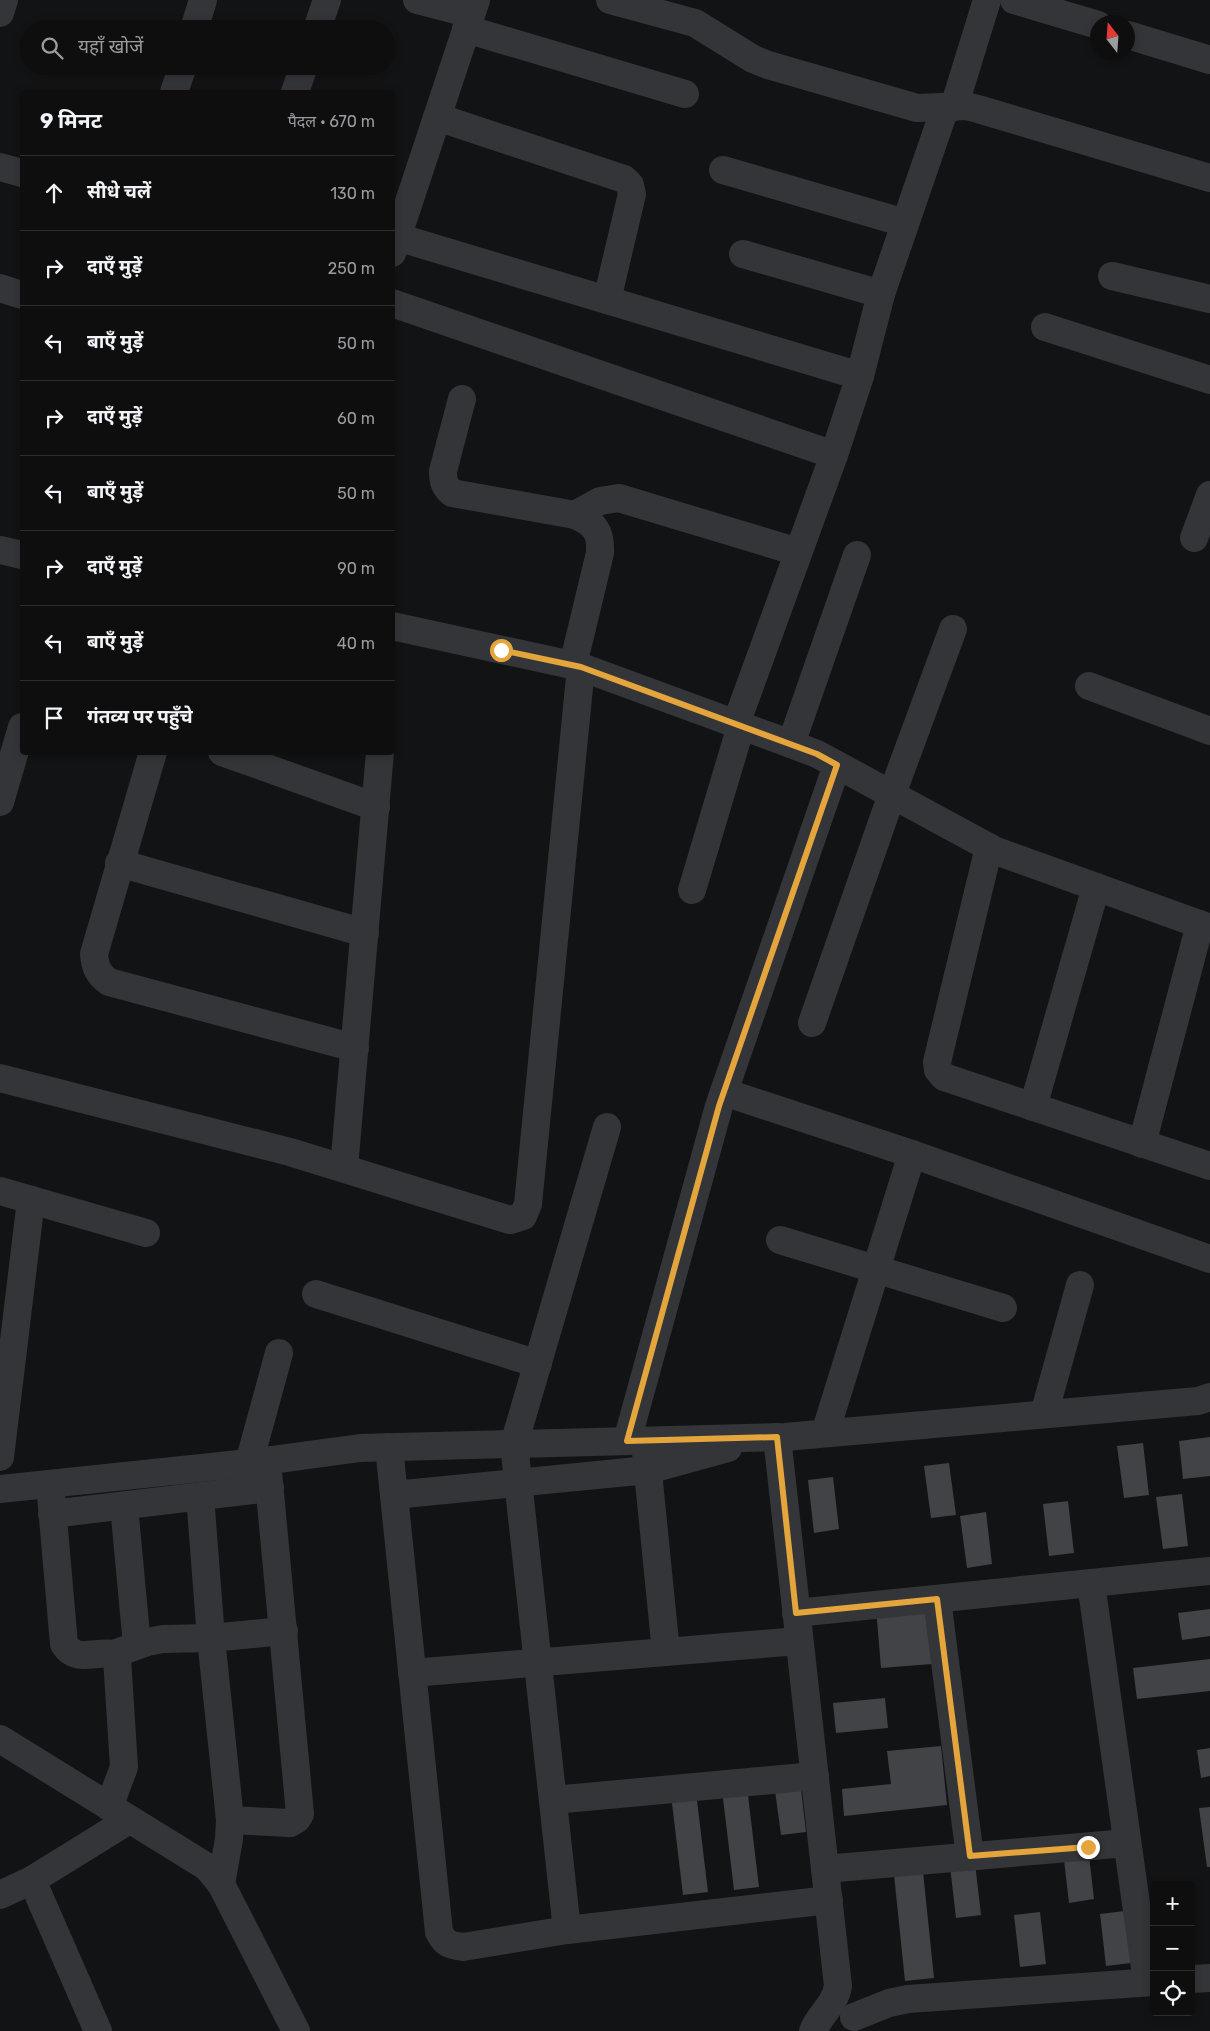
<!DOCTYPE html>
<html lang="hi">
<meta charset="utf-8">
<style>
:root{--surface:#0e0e0f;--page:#1c1c1d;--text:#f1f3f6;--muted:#9b9c9e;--line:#2e2e2f}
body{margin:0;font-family:Rubik,"Noto Sans Devanagari",sans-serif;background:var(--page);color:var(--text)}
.controls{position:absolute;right:15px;bottom:15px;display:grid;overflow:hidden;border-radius:5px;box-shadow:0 2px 8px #0003}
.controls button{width:45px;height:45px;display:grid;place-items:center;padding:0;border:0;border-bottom:1px solid var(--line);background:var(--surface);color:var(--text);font:25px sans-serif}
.compass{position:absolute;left:1090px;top:15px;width:45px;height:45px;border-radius:50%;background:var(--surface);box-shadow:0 2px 8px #0003;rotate:343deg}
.stop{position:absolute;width:15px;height:15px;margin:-11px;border:4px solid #e3a53c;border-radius:50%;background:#fff}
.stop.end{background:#e3a53c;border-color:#fff;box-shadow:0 1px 5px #0008}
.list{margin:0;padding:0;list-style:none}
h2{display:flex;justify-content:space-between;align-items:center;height:65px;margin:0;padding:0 20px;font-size:21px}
h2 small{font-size:16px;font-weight:400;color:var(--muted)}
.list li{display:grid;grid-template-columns:32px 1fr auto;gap:15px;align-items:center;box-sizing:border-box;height:75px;padding:0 20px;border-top:1px solid var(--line)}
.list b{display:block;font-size:19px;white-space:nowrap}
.list em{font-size:16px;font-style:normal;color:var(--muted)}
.icon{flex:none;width:28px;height:28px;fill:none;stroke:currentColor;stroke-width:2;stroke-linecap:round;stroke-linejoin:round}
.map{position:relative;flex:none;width:1210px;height:2031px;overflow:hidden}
.search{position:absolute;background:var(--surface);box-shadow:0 2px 8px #0003;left:20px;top:20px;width:375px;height:55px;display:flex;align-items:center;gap:12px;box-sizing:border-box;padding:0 18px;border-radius:28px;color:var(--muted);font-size:19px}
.panel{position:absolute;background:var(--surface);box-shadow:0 2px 8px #0003;left:20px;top:90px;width:375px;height:665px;border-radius:5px}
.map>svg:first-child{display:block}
.building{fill:#424347}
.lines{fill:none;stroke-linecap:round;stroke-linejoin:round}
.minor{stroke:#343539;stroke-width:28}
.route{stroke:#e3a53c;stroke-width:6}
</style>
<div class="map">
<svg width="1210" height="2031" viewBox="0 0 1210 2031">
<rect width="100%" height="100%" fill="#121314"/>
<g class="building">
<path d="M1210,1437V1476L1183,1479L1179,1441Z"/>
<path d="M1143,1443L1149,1495L1124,1498L1117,1446Z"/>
<path d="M949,1463L956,1515L931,1518L924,1466Z"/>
<path d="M833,1477L839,1529L814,1533L808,1480Z"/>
<path d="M1182,1494L1188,1546L1163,1549L1156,1497Z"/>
<path d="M1068,1501L1074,1553L1049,1556L1043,1504Z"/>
<path d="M986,1512L992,1564L967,1568L960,1516Z"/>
<path d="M927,1603L932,1664L881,1668L876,1608Z"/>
<path d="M1210,1609V1636L1182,1640L1178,1613Z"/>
<path d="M1210,1659V1691L1137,1699L1133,1668Z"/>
<path d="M885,1698L888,1728L836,1733L833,1703Z"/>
<path d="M941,1746L947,1805L844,1816L842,1789L891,1784L887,1751Z"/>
<path d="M1210,1748V1776L1201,1778L1197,1750Z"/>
<path d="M800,1780L806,1832L781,1835L774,1783Z"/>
<path d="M747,1787L759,1887L734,1890L722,1790Z"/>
<path d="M696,1792L708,1892L683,1895L671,1795Z"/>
<path d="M1210,1807V1867H1207L1199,1808Z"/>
<path d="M1088,1847L1094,1899L1069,1903L1063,1851Z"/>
<path d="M922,1862L934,1978L905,1981L893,1865Z"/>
<path d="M975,1863L981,1915L956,1918L950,1866Z"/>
<path d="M1125,1911L1131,1963L1106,1966L1100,1914Z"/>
<path d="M1040,1912L1046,1964L1020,1967L1014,1915Z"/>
</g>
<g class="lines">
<g class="minor">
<path d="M417,0L471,14"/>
<path d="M610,0L695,23L753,59L768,65L917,108L966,106L978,109L1210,178"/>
<path d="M1014,0L1098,25"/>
<path d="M0,13L4,0"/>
<path d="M194,29L203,0"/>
<path d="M317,29L327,0"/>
<path d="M466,29L685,94"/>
<path d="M1128,35L1210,60"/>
<path d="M174,92L183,66"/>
<path d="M295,92L304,66"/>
<path d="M954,107L987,0"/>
<path d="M437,117L624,179L630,185L632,194L607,300"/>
<path d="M0,167L22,173"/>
<path d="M723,170L905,223"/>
<path d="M397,237L860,376"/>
<path d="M392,253L476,0"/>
<path d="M743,254L881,294"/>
<path d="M1112,276L1210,299"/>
<path d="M0,288L22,295"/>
<path d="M392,303L834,455"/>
<path d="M1045,327L1210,380"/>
<path d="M462,399L443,471C443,481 444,486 452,493L575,515C595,524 601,531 600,553L573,665"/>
<path d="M575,515L600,501L619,498L798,552"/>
<path d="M1194,538L1210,495"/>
<path d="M0,550L22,555"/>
<path d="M392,626L581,667L791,744L817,754L996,851L1210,928"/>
<path d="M1089,686L1210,731"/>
<path d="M736,724L834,455L860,376L881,294L945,108"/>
<path d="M791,744L857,555"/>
<path d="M153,752L94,954C95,967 98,974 109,982L355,1048"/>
<path d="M222,752L376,807"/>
<path d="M0,802L22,727"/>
<path d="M989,847L937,1062L938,1070L944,1077L1210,1166"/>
<path d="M119,863L365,933"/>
<path d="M692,890L741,726"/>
<path d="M812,1023L892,794L953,629"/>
<path d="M0,1078L290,1152L510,1220L523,1216L528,1204L581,667"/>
<path d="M724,1092L912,1154L1210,1259"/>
<path d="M1033,1107L1096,887"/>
<path d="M1142,1144L1200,924"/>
<path d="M344,1168L380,752"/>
<path d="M0,1191L146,1233"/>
<path d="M780,1240L1003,1308"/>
<path d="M316,1294L538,1364"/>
<path d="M1044,1414L1080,1285"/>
<path d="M825,1433L912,1154"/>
<path d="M777,1437L838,1986C835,2005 820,2014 813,2031"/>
<path d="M627,1441L719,1106L837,765"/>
<path d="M389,1447L439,1932C445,1944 450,1945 463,1947L567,1930L829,1900"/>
<path d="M646,1452L666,1652"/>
<path d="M0,1457L31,1200"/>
<path d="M249,1463L279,1353"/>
<path d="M50,1484L64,1644C75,1663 95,1651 114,1654L117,1658L124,1767L109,1807"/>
<path d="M0,1489L249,1463L360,1448L785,1437L1198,1401L1210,1397"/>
<path d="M394,1495L648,1470L728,1448"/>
<path d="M200,1496L211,1638L230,1820L229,1839L221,1884"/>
<path d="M124,1506L137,1645"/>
<path d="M52,1514L270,1488"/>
<path d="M1091,1583L1147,1982"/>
<path d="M937,1599L970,1857"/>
<path d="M796,1613L1210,1571"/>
<path d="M114,1654L147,1642L163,1639L211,1638L284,1631"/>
<path d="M412,1673L799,1641"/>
<path d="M0,1739L207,1867L221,1884L296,2031"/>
<path d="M553,1800L815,1776"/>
<path d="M230,1820L290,1823L297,1819L300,1814L267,1461"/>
<path d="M825,1869L1127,1843"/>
<path d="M32,1880L98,2031"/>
<path d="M0,1895L32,1880L129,1820"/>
<path d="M567,1930L514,1444L607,1127"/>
<path d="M1191,1979L1210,1978"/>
<path d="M854,2017L889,2003L908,1999L1154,1982"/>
</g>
</g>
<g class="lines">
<path class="route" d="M501,650L581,667L817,754L837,765L719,1106L627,1441L777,1437L796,1613L937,1599L970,1856L1088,1847"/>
</g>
</svg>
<div class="controls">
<button>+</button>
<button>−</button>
<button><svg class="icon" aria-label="locate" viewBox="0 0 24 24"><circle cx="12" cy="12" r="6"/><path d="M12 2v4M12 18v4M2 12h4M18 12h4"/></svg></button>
</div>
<svg class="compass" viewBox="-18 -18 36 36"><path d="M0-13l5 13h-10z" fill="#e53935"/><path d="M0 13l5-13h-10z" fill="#9b9c9e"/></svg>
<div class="stop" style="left:501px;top:650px"></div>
<div class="stop end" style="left:1088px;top:1847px"></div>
<div class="search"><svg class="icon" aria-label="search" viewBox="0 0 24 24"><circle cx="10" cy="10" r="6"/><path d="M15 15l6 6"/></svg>यहाँ खोजें</div>
<section class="panel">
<h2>9 मिनट<small>पैदल · 670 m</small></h2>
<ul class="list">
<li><svg class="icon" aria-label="ahead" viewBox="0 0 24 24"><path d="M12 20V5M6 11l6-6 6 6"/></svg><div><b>सीधे चलें</b></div><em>130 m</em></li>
<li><svg class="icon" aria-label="right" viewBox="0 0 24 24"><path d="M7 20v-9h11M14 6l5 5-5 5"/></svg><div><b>दाएँ मुड़ें</b></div><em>250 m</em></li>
<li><svg class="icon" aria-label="left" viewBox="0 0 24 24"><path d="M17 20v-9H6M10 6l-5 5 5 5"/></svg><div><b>बाएँ मुड़ें</b></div><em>50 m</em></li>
<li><svg class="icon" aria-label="right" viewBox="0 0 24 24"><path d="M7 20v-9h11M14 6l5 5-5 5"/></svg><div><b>दाएँ मुड़ें</b></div><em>60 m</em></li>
<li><svg class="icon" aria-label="left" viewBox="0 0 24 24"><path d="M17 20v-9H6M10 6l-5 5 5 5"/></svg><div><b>बाएँ मुड़ें</b></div><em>50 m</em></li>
<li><svg class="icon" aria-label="right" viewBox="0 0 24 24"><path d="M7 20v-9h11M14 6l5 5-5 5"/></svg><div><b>दाएँ मुड़ें</b></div><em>90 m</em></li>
<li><svg class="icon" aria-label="left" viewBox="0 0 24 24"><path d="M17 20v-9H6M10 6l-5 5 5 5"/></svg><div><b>बाएँ मुड़ें</b></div><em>40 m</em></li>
<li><svg class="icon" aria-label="arrive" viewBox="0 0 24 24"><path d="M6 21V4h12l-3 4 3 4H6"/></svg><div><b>गंतव्य पर पहुँचे</b></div></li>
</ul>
</section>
</div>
